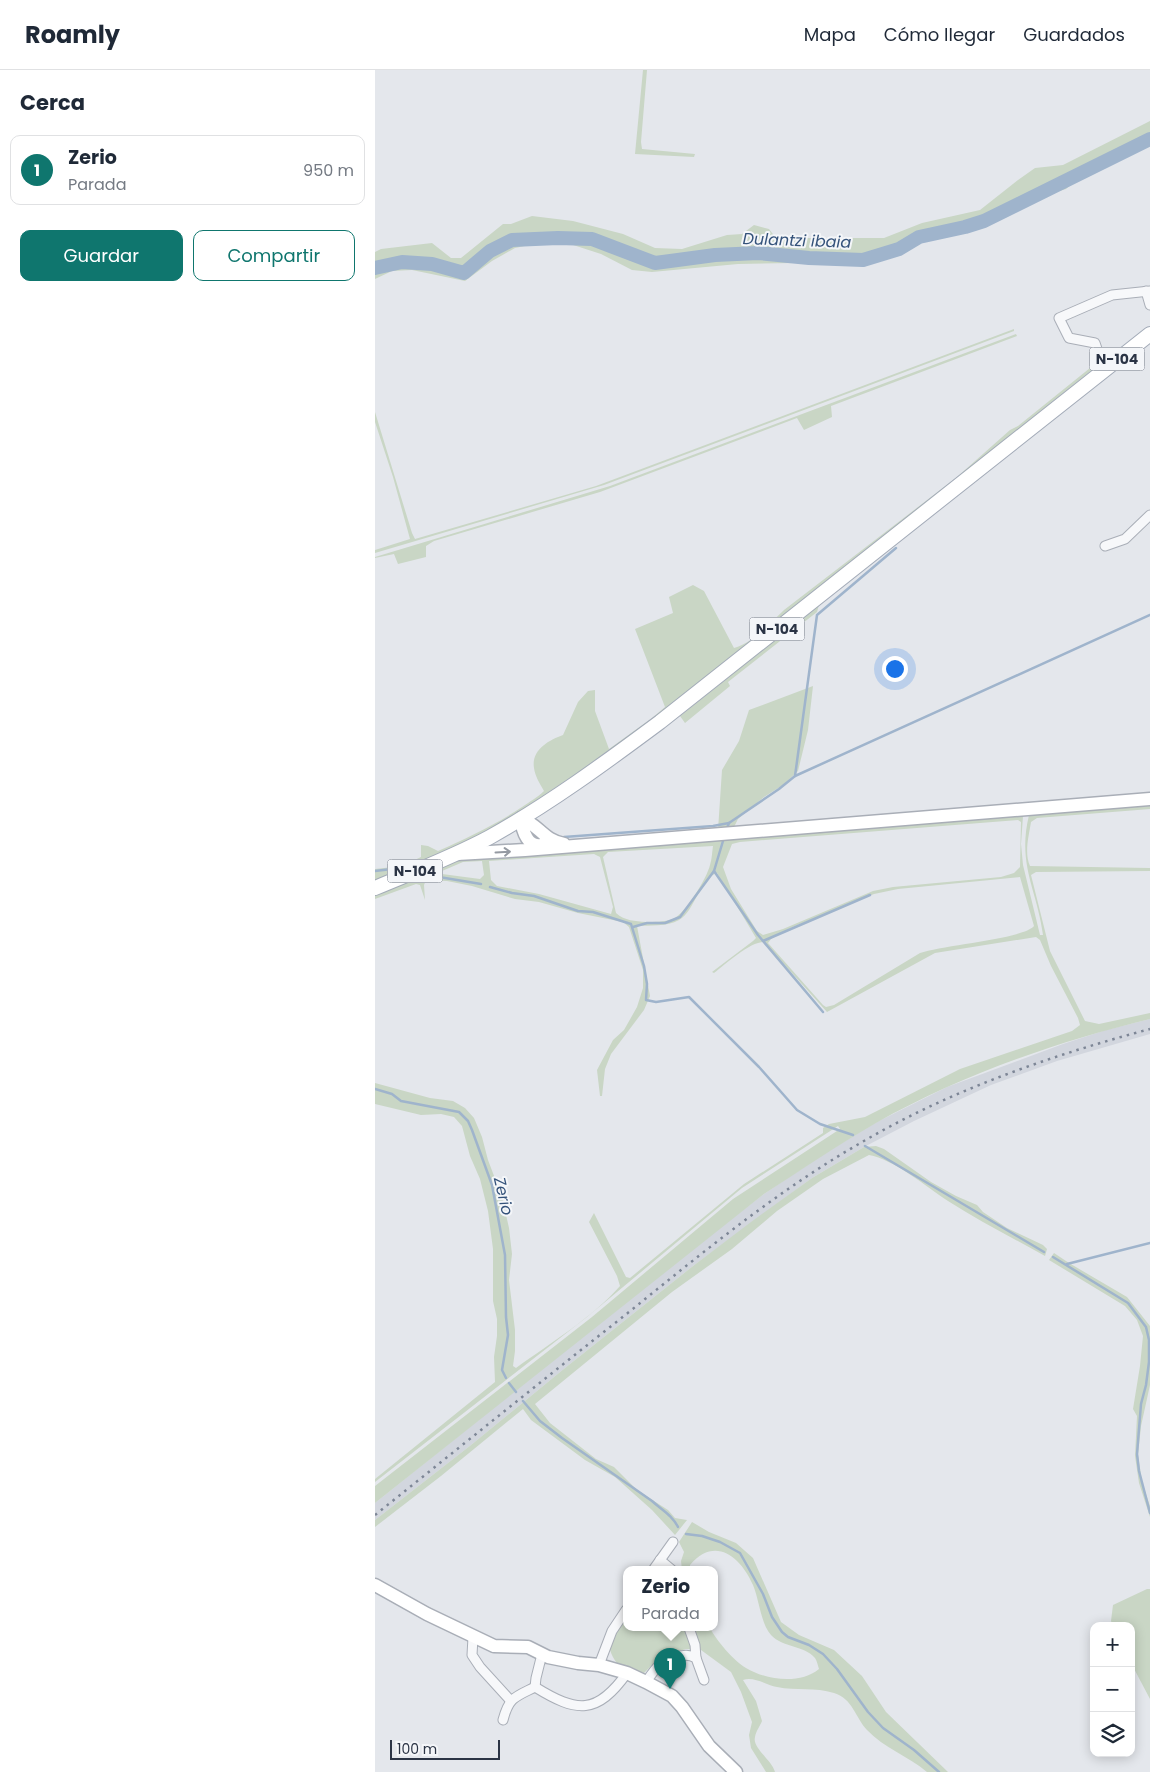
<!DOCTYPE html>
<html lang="es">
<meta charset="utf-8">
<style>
:root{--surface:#fff;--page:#f2f2f3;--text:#1f2937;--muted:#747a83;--line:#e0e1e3;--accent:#0f766e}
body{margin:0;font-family:Poppins,sans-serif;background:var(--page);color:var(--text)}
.controls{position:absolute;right:15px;bottom:15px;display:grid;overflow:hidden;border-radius:10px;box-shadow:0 2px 12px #0003}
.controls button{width:45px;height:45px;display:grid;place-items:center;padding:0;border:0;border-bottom:1px solid var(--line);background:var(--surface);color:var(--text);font:25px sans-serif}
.scale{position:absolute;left:15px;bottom:12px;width:110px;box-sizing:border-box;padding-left:5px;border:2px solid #2b3445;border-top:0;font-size:14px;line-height:18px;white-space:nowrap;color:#2b3445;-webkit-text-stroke:4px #f4f6f9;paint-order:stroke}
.you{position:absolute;left:519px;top:598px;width:18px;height:18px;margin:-12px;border:4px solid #fff;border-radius:50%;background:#1a73e8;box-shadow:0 0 0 8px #1a73e833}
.badge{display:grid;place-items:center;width:32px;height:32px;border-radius:50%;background:var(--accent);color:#fff;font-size:16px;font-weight:700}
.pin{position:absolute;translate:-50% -41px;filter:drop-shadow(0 1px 2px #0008)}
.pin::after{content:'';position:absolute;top:26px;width:18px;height:15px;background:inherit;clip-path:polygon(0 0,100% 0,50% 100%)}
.popup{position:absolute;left:248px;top:1496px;width:95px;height:65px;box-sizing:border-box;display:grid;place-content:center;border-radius:10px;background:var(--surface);filter:drop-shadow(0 1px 4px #0005);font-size:16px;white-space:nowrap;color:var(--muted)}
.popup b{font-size:19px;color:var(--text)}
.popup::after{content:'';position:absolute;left:50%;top:100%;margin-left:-10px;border:10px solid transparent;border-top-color:var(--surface)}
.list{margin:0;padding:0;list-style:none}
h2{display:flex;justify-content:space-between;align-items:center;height:65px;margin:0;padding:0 20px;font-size:21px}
h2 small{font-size:16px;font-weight:400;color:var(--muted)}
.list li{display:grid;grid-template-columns:32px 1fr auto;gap:15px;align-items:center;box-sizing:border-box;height:70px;margin:0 10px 10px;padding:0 10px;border:1px solid var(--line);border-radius:10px}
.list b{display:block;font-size:19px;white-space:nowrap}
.list p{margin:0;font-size:16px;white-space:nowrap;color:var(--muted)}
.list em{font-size:16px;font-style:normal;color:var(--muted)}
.actions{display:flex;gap:10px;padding:15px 20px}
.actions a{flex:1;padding:11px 0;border:1px solid var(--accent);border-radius:10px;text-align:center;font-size:18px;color:var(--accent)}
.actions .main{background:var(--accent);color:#fff}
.icon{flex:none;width:28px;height:28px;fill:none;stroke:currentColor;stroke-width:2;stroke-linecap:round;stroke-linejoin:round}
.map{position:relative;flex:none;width:775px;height:1702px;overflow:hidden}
header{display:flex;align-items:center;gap:30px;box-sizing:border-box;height:70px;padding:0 25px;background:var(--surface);border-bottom:1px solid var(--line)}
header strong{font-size:24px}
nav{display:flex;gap:28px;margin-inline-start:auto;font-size:18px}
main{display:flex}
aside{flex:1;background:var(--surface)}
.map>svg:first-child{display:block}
.built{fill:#d2d6de}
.green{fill:#c9d6c5;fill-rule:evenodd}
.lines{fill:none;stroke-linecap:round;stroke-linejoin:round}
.stream{stroke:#9fb4cc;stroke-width:2.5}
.river{stroke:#9fb4cc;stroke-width:14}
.street-casing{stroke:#a9aeb7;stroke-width:11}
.secondary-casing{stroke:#a9aeb7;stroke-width:15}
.primary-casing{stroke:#a3abb8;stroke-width:16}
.street{stroke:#f7f8fa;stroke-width:9}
.secondary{stroke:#fff;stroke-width:12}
.primary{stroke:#fff;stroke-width:14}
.rail{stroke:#7d8696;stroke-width:2.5;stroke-dasharray:2.5 5;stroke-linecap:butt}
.oneway{stroke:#959aa2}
.labels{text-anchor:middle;stroke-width:4;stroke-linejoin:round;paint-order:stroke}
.shield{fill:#f4f6f9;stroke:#676e7b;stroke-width:1}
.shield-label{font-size:14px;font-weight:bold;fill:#2b3445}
.water-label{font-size:16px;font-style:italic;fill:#34527a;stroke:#f4f6f9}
</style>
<header>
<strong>Roamly</strong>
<nav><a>Mapa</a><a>Cómo llegar</a><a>Guardados</a></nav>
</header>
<main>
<aside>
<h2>Cerca<small></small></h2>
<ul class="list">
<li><span class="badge">1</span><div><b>Zerio</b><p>Parada</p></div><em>950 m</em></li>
</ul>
<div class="actions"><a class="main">Guardar</a><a>Compartir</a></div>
</aside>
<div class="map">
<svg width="775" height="1702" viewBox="0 0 775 1702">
<rect width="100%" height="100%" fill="#e4e7ec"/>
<path class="built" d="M775,949V964L682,991L616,1015L539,1051L489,1077L437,1108L318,1196L190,1298L96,1375L0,1450V1433L302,1191L389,1124L447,1085L502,1052L572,1017L688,974L731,960Z"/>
<g class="green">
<path d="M268,0H272L266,72L267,79L320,84L319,87L260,84Z"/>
<path d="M775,51V73L705,107L691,119L674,124L626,145L605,159L542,171L512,185L483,192L363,194L277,202L257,200L226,184L192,173H164L140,178L117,191L90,211L37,200L17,201L0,209V182L6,179L57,173L76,188H86L128,154H136L157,146L198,151L248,164L280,178L307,179L352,165L367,164L379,155L394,159L401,168H509L547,153L605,140L643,110L660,98L688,95Z"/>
<path d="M639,259V261L229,415L0,483V480L35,469L18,407L0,352V342L37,463L40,469L221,416Z"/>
<path d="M641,264L642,266L456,336L457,347L429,360L422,348L225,422L59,471L51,476V487L23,494L19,484L0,488V487L235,416Z"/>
<path d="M715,298L717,300L327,611L228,686L133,749L97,769L0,811V799L27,796L46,787V775L53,776L63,781C92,768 120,755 147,737C154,732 162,728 169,721C165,714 160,706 159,698C156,680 174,670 188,665L203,632L213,621L220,620V641L234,679L277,648L290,637L260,559L298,543L294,527L318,515L329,521L359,578C378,573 395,553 409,540L582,407L635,360L643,356Z"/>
<path d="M444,535L442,542L353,612L355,616L310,653L305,646Z"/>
<path d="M438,616L433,660L423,701L408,715L389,727L363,749L358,759L343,760L347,700L364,671L374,640Z"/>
<path d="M775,736V739L662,748L656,752C654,765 649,783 655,796L775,798V801L661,802L656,805L675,881L710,951L724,954L775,943V949C681,972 586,1005 501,1053C463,1075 426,1100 389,1124L0,1433V1416L217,1247L358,1129L465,1059L463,1056L367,1118L212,1247L0,1412V1409L120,1312L119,1287L122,1266V1249L118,1231V1179L113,1141L105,1109L95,1086L87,1056L79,1047L66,1044L46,1045L0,1034V1013L55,1028L78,1031L90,1038L99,1048L107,1067L113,1090L127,1127L134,1158L137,1184L134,1210L140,1260V1281L138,1296L141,1298C173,1275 219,1246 245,1216L242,1206L214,1152L219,1143L251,1207L255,1208L369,1114L448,1063V1058L454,1054L490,1047L585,999L697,961L705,955L703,948L676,896L665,870L661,867L560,883L452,942L389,872C374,872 351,894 339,903L337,902L378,871L381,868L342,803C323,810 321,840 304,850C292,857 274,855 262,856L275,926L269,940L236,984L230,999L227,1026H225L222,1000L238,970L249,960L262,937L268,918V900L254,857L248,852L203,843L164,832L140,829L97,816L72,811L51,810L49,815L50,830L45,815L41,814L0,829V825L92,787L263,777L648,746L646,774L648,795L665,865H668C662,819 642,795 654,745ZM643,750L646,752L645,797L639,803L626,807L518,817L498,821L408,859L388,865L382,861L356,819L348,797L357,774L365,772ZM338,776C337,782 337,789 335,795C332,808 310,844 298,849C290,852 279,852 271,852C260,851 250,851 241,843L228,787L233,782ZM219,784L225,787L238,837L236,844L164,824L122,816L116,810L114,791ZM107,791L109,805L105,809L67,804V801L88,792ZM645,807L659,856C648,869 568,875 545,883L459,935L451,937L448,935L393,873L396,869L415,858L499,824L523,819Z"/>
<path d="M501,1076L509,1079L556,1112L581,1126L602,1135L608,1142L632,1158L668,1175L672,1179L670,1186C638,1168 604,1151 573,1131C552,1117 518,1089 494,1085L448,1109L402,1141L357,1179L297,1222L160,1334L175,1353L221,1389L239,1397L262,1420L293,1440L300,1448L312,1450L300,1465L277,1440L240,1407L210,1390L156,1350L148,1339L66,1406L0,1457V1450L96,1375L190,1298L318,1196L376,1152L437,1108L489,1077Z"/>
<path d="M679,1183L694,1193L752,1227L775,1256V1315L766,1356L763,1385L767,1412L775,1436V1447L764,1413L760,1386L762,1346L758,1339L765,1296L768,1266L762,1250L750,1236L674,1190Z"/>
<path d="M317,1452L334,1462L361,1473L378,1488L406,1552L424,1565L459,1580L487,1606L511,1642L573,1702H552C533,1686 509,1678 492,1660C480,1647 478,1629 459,1623C440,1617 421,1621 402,1617C391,1615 379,1606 368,1610L381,1631L387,1651C385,1656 381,1661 380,1667C377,1678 397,1690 400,1702H391L376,1678L374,1665L377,1652L366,1622L356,1602L326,1580L311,1579L292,1585L276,1596L269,1603C250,1597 242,1600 235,1580L240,1565L251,1547V1558H335C341,1570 359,1591 371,1598C391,1610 425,1615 444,1599C443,1596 442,1591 440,1588C429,1575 408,1578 396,1565C386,1554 384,1529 378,1515C366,1487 340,1465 315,1495V1500H307L306,1491L309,1482L304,1472Z"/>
<path d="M772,1519H775V1629L756,1593V1556H738L736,1551L738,1535Z"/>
</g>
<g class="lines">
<g class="stream">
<path d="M420,706L442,545L521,478"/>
<path d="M352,758L354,753L404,719L420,706L775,545"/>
<path d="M189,767L338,756L354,753"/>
<path d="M0,801L17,799L26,800"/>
<path d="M339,801L383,865L448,942"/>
<path d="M52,805L106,814"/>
<path d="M115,817L137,823L159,826L203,841L218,842L256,854L269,896L272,914L271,930L281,932L314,927L384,997L422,1040L445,1054L478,1065"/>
<path d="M258,857L272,853H290L305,847L339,801L348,771"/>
<path d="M388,871L495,825"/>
<path d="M0,1019L17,1024L26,1031L84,1042L93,1051L97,1060L117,1115L130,1185L131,1247L133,1265L127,1300L131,1308"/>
<path d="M490,1076L669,1182"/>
<path d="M678,1187L753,1233L771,1257L774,1270V1292L771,1315L766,1334L762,1384L764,1401L775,1443"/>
<path d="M692,1194L775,1173"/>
<path d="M134,1313L141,1322"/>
<path d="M148,1331L165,1351L187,1368L277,1431C287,1440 297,1445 303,1457"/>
<path d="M311,1464L327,1466L345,1472L365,1483L388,1524L397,1547L407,1562L413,1567L434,1575L448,1584L462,1599L493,1642L508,1658L539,1680L564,1702"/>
</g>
<path class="river" d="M0,198L27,192L57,194L89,203L115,181L137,170L183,168L217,169L280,193L340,185L383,183L434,188L488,190L524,179L544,167L590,157L609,151L775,69"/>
<g class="street-casing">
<g id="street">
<path d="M771,221L775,235"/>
<path d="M729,299L720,273L694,268L684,248L737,225L775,221"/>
<path d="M730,476L750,469L775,445"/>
<path d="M285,1490L297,1500"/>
<path d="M278,1500L298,1472"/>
<path d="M314,1558L320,1575L321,1588"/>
<path d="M98,1567L97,1585L105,1597L135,1630"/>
<path d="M224,1595L237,1561L251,1540"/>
<path d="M271,1612C280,1599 285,1590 301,1587C309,1585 313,1584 321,1588L329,1610"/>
<path d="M160,1617C202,1643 222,1645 252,1603"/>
<path d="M160,1617L161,1608L167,1584"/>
<path d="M128,1650C134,1627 140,1627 160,1617"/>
</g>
</g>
<g class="secondary-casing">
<g id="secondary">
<path d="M171,768L170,774C153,781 147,760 146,748C165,756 168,770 189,774"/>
<path d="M82,784L150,780L775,729"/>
<path d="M0,1515L52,1544L119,1576L153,1577L173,1587L203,1593L224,1595L252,1603L271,1612L297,1626L307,1637L334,1676L361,1702"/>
</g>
</g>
<g class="primary-casing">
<path id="primary" d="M0,818C38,802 78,787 115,767C174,734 230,693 285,652L775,264"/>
</g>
<use href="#street" class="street"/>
<use href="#secondary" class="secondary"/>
<use href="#primary" class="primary"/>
<path class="rail" d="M0,1445C85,1377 169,1309 254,1242C327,1183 401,1122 482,1075C573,1021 674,986 775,959"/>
</g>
<defs><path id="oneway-shaft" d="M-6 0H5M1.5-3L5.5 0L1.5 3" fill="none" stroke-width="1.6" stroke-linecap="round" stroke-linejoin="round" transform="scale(1.25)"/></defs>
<use class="oneway" href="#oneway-shaft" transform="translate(128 782) rotate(-3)"/>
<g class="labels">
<g class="shield">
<rect x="714.5" y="277.5" width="55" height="23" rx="4"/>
<rect x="374.5" y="547.5" width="55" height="23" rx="4"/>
<rect x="12.5" y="789.5" width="55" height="23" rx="4"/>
</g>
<g class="shield-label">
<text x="742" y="294">N-104</text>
<text x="402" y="564">N-104</text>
<text x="40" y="806">N-104</text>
</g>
<g class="water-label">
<text transform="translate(422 170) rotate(2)" y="6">Dulantzi ibaia</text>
<text transform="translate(129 1126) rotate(77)" y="6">Zerio</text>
</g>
</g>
</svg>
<div class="controls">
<button>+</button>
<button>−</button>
<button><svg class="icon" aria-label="layers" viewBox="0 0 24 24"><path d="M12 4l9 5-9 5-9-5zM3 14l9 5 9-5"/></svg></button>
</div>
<div class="scale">100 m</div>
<div class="you"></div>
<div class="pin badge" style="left:295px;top:1619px">1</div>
<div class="popup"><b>Zerio</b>Parada</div>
</div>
</main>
